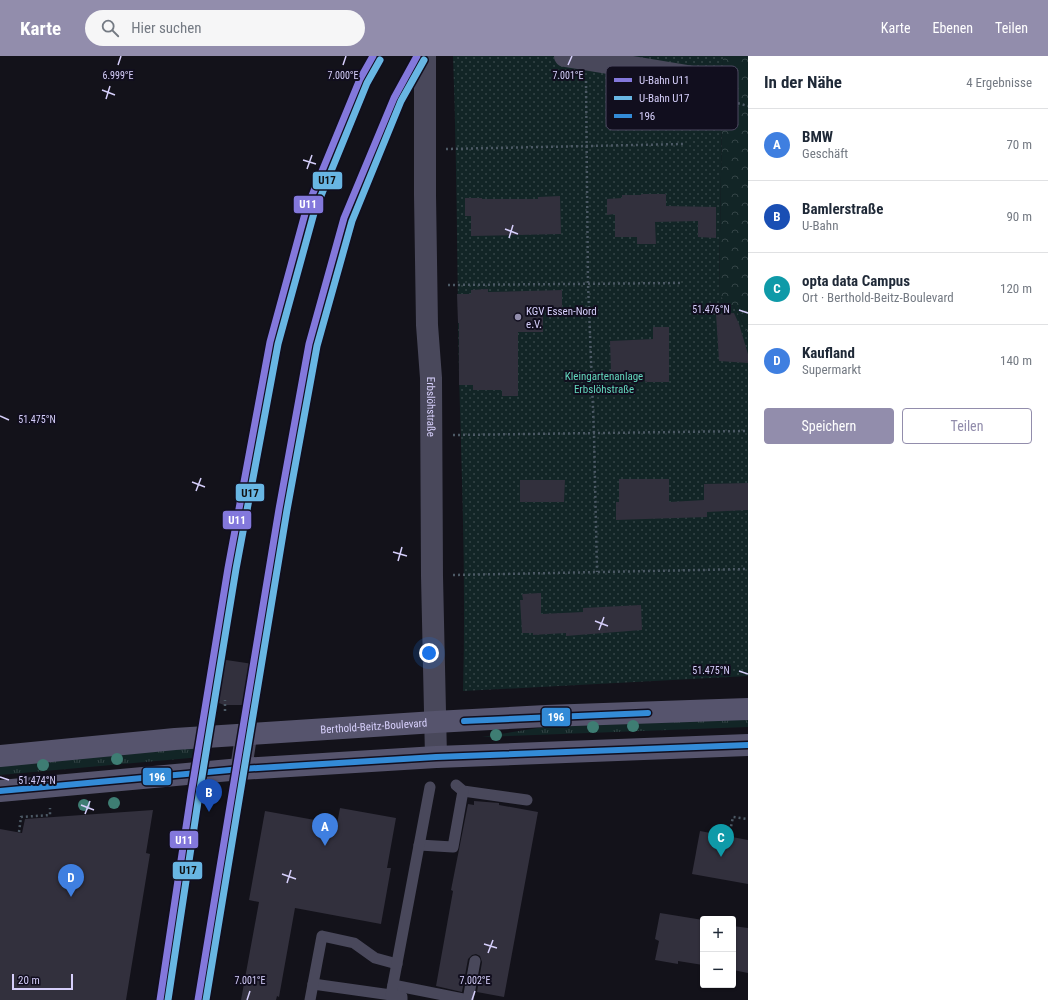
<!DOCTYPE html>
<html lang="de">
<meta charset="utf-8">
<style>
:root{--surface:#fff;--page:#f6f6f7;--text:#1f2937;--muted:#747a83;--line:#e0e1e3;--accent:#928dac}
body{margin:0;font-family:"Roboto Condensed",sans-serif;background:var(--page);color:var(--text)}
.controls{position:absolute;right:12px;bottom:12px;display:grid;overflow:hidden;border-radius:4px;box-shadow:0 1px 3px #0004}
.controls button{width:36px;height:36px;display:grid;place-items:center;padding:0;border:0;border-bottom:1px solid var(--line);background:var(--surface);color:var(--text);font:20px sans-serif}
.scale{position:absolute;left:12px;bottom:10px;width:61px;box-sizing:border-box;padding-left:4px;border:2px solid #d6cffb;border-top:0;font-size:11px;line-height:14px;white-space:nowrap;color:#d6cffb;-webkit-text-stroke:3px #110e1e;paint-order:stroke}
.you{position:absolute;left:429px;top:597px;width:14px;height:14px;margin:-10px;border:3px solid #fff;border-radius:50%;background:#1a73e8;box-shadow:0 0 0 6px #1a73e833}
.badge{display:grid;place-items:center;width:26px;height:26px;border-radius:50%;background:var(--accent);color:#fff;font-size:13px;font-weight:700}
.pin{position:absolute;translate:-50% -33px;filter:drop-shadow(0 1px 2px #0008)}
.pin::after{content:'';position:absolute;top:21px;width:14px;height:12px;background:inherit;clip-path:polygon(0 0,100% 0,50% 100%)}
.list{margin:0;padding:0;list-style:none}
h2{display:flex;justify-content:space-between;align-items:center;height:52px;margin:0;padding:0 16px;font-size:17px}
h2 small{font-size:13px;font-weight:400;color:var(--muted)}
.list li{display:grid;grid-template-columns:26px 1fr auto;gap:12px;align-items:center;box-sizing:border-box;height:72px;padding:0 16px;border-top:1px solid var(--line)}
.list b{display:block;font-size:15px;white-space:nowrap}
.list p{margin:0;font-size:13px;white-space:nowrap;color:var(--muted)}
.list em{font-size:13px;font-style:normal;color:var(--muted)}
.actions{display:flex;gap:8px;padding:12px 16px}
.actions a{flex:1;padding:9px 0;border:1px solid var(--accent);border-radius:4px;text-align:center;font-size:14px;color:var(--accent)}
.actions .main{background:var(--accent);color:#fff}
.icon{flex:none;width:22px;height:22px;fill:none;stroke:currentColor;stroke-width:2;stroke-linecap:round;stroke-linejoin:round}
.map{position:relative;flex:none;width:748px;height:944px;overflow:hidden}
header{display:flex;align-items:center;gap:24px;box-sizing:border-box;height:56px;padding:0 20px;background:var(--accent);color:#fff}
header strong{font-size:19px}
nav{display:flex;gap:22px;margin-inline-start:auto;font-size:14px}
.search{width:280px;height:36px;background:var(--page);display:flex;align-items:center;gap:10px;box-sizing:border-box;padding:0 14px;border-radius:22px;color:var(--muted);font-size:15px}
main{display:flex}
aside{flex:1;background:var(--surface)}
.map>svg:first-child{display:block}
.grass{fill:url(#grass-tufts)}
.park{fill:url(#park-crowns)}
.garden{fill:url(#garden-dots)}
.building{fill:#32303d}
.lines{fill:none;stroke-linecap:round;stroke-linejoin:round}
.path{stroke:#4c5965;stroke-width:2.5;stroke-dasharray:2 3;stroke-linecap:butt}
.service{stroke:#49485b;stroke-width:11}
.minor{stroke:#49485b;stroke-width:22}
.secondary{stroke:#56546d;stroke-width:22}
.bus-1-casing{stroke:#110e1e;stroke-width:9}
.bus-1{stroke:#338bd7;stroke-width:6}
.metro-1-casing{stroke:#110e1e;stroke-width:10}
.metro-2-casing{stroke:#110e1e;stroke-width:10}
.metro-1{stroke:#8378dc;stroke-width:7}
.metro-2{stroke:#68b6e3;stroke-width:7}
.tree{fill:#3e7d73}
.ticks{fill:none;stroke:#d6cffb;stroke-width:1.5}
.poi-dot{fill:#928dac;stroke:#110e1e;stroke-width:1.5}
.labels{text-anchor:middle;stroke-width:4;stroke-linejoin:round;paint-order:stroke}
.poi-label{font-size:11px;fill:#d6cffb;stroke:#110e1e;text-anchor:start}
.park-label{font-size:11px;fill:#62d5bb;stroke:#110e1e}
.street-label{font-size:11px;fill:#d6cffb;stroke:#110e1e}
.key{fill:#110e1e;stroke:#4c4860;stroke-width:1}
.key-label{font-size:11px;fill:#d6cffb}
.ticks-label{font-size:10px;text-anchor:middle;fill:#d6cffb;stroke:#110e1e;stroke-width:4;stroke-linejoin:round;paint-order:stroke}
.line-badge{stroke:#110e1e;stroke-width:1.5}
.badge-label{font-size:11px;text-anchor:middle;font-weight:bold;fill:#fff}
.pale-badge-label{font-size:11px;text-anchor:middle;font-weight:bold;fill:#111}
</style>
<header>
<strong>Karte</strong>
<div class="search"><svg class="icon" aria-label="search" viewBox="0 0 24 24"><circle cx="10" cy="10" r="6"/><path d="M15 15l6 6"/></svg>Hier suchen</div>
<nav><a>Karte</a><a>Ebenen</a><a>Teilen</a></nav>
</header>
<main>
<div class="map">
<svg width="748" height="944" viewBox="0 0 748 944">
<defs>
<pattern id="grass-tufts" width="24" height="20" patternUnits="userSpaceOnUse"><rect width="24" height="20" fill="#122526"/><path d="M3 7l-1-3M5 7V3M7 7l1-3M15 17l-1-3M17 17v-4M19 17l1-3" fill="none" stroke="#344446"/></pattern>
<pattern id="park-crowns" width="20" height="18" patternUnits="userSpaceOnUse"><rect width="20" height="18" fill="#122526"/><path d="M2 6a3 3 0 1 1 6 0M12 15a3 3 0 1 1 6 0" fill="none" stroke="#344446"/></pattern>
<pattern id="garden-dots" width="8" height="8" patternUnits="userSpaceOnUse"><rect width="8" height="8" fill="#122526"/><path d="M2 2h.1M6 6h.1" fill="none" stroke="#344446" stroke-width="1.8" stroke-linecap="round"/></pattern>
</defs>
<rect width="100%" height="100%" fill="#13121a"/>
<g class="grass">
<path d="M748,659V671L482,681L575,666Z"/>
<path d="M200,690L201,701L0,719V707Z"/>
</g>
<path class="park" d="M723,0H748V278L734,250L725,247L719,238Z"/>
<path class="garden" d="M453,0H723L719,237L725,247L734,250L748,278V620L463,635C466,530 462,424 459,319C457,213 457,106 453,0Z"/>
<g class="building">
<path d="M641,138H666V150L716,151V182L698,181V165L655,166L656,188H637V181H615V158L607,159V143L622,142V139H641Z"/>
<path d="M560,140L561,178L471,180V160H465V142H482V143H538V141Z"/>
<path d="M488,233V236L562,234V252L543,255V276H518V340H502V334H473V329H459V267H458L457,238H471V234Z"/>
<path d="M734,257L739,268L748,298V307L719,305L716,258Z"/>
<path d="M653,271H669V326H645V316H611L610,285L653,283Z"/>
<path d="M619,423H669V446L704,444V428L748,427V454L707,456V461L616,464V446H619Z"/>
<path d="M520,424H565L564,446H520Z"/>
<path d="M541,537V558L583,556V552L641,549L642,574L566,580V577L533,579V577H522L520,544H523L522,538Z"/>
<path d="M213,602L253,608L247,649H224L206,642Z"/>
<path d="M474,745L499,747V749L538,756L504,941L477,936L482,906L480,900L476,898L472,899L468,903L462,936L436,930L453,835L451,834L468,748L474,749Z"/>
<path d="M340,752L396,762L387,812H391L381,868L295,852L279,941L277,940L276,944H241L259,846L249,844L265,755L337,768Z"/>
<path d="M153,754L146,797L150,798L126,944H0V773L22,777L25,763Z"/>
<path d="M700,775L748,784V828L692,818Z"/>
<path d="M660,857L703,864V909L678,905V908L655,904L659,885L655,883Z"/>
<path d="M733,870L748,872V917L733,914Z"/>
</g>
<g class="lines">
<g class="path">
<path d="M586,25L588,228L594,378L597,516"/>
<path d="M733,46L748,50"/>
<path d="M446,93L683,88"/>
<path d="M448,229L683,227"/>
<path d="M453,379L748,375"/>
<path d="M453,519L748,513"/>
<path d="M225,655V644"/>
<path d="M19,776L21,761L50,759V752"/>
<path d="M729,780L733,761L748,763"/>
</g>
<g class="service">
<path d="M456,729L463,735L527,744"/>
<path d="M419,789L453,791L463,735"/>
<path d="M313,928L391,939"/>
<path d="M393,929L468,944"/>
<path d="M200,944L241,713"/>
<path d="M310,944L322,880L354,887L375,902L397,908"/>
<path d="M402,944V941L391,939L430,731"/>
<path d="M468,944L475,905"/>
</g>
<g class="minor">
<path id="s1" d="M425,0V139L427,269L431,322L432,520L436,701"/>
<path d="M565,0L724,26"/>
<path d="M241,713L246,680"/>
</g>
<g class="secondary">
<path id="s2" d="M0,700L175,683L435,666L546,660L748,653"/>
<path d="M0,735L241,713L436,701L748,689"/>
</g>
<g class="bus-1-casing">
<g id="bus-1">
<path d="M464,665L648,657"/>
<path d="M0,735L241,713L436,701L748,689"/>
</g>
</g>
<use href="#bus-1" class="bus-1"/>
<g class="metro-1-casing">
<g id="metro-1">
<path d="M160,944L191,738L228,512L270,286L306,154L360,23L373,0"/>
<path d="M198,944L279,453L309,288L344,162L394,42L417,0"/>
</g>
</g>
<g class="metro-2-casing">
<g id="metro-2">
<path d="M168,944L199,739L236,513L278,288L314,157L367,27L380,4"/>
<path d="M206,944L287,454L317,290L352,165L401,45L424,4"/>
</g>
</g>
<use href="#metro-1" class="metro-1"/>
<use href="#metro-2" class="metro-2"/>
</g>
<g class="tree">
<circle cx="633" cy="670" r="6"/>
<circle cx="593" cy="671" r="6"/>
<circle cx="496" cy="679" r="6"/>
<circle cx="117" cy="703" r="6"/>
<circle cx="43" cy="709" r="6"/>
<circle cx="114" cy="747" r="6"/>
<circle cx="84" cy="749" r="6"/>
</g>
<path class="ticks" d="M118,9L121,0M343,9L346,0M568,9L572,0M102,34L115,39M106,43L110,30M303,104L316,108M307,113L312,99M505,173L518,178M509,182L513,169M739,254L748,257M0,360L9,364M192,426L205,431M196,435L201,422M393,496L407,500M398,505L402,491M595,565L608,570M599,574L604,561M739,615L748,618M0,721L9,724M81,749L94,754M85,758L90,745M282,818L296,823M287,827L291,814M484,888L497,892M488,897L493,884M247,944L250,935M472,944L475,935"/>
<circle class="poi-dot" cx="518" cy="261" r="4"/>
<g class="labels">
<g class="poi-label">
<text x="526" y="259">KGV Essen-Nord<tspan x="526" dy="13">e.V.</tspan></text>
</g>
<g class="park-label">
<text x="604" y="324">Kleingartenanlage<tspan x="604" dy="13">Erbslöhstraße</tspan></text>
</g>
<g class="street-label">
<text dy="4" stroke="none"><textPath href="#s1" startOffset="351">Erbslöhstraße</textPath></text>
<text dy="4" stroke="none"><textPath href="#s2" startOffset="375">Berthold-Beitz-Boulevard</textPath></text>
</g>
</g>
<rect x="606" y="10" width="132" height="64" rx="6" class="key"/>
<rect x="614" y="22" width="18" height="4" fill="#8378dc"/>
<rect x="614" y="40" width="18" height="4" fill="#68b6e3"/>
<rect x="614" y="58" width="18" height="4" fill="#338bd7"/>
<g class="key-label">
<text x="639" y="28">U-Bahn U11</text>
<text x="639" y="46">U-Bahn U17</text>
<text x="639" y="64">196</text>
</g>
<g class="ticks-label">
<text x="118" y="23">6.999°E</text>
<text x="343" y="23">7.000°E</text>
<text x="568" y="23">7.001°E</text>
<text x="711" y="257">51.476°N</text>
<text x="37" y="367">51.475°N</text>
<text x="711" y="618">51.475°N</text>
<text x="37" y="728">51.474°N</text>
<text x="250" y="928">7.001°E</text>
<text x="475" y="928">7.002°E</text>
</g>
<g class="line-badge">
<rect x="312" y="115" width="31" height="19" rx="4" fill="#68b6e3"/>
<rect x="293" y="139" width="31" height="19" rx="4" fill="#8378dc"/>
<rect x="235" y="427" width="30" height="19" rx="4" fill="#68b6e3"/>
<rect x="222" y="454" width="30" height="20" rx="4" fill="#8378dc"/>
<rect x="541" y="651" width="30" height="20" rx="4" fill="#338bd7"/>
<rect x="142" y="711" width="30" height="19" rx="4" fill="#338bd7"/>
<rect x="169" y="774" width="30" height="19" rx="4" fill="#8378dc"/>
<rect x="172" y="805" width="31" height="19" rx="4" fill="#68b6e3"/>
</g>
<g class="badge-label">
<text x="308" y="152">U11</text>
<text x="237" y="468">U11</text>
<text x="556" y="665">196</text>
<text x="157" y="725">196</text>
<text x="184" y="788">U11</text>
</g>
<g class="pale-badge-label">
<text x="327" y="128">U17</text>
<text x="250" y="441">U17</text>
<text x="188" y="818">U17</text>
</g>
</svg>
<div class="controls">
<button>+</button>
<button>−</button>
</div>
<div class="scale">20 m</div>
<div class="you"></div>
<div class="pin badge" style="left:325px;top:790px;background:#3f7fe0">A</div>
<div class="pin badge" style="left:209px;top:756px;background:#1a4fb4">B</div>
<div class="pin badge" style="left:721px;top:801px;background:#0f9aa8">C</div>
<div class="pin badge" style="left:71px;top:841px;background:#3f7fe0">D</div>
</div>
<aside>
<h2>In der Nähe<small>4 Ergebnisse</small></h2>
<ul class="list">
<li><span class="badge" style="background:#3f7fe0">A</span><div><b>BMW</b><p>Geschäft</p></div><em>70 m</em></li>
<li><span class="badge" style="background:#1a4fb4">B</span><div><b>Bamlerstraße</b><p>U-Bahn</p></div><em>90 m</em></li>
<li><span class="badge" style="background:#0f9aa8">C</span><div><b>opta data Campus</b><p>Ort · Berthold-Beitz-Boulevard</p></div><em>120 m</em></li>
<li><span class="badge" style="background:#3f7fe0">D</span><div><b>Kaufland</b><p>Supermarkt</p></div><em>140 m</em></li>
</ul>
<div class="actions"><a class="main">Speichern</a><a>Teilen</a></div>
</aside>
</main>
